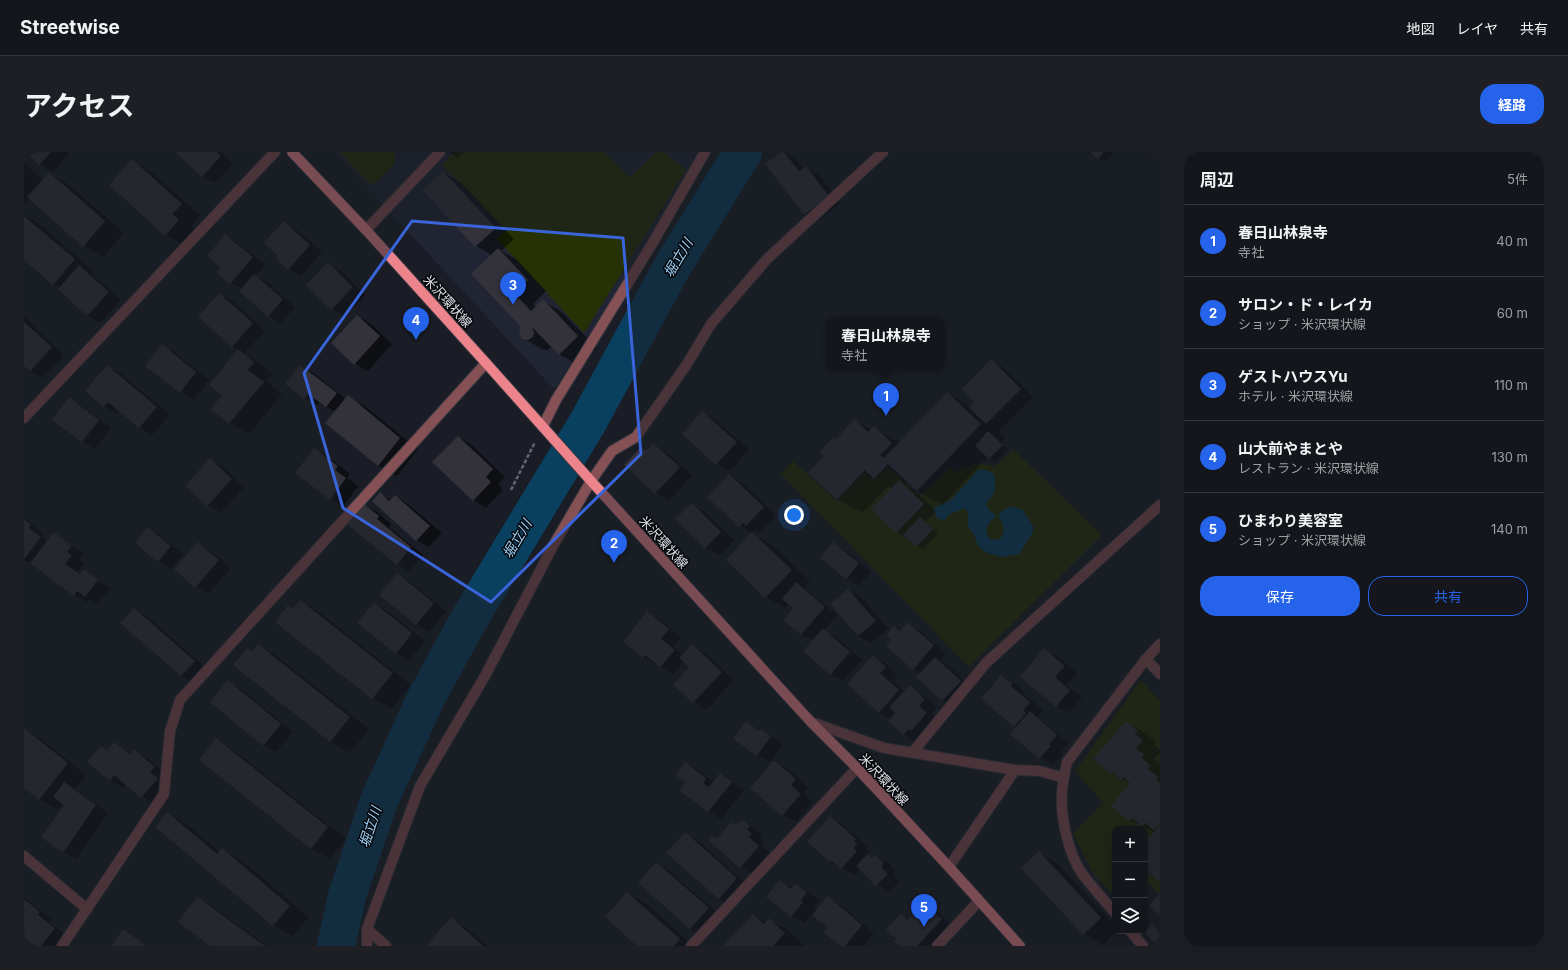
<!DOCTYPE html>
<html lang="ja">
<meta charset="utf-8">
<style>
:root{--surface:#14161c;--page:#1d1f25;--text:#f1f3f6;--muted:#9d9fa3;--line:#33353b;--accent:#2563eb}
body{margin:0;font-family:Inter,"Noto Sans JP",sans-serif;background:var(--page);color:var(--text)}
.controls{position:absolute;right:12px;bottom:12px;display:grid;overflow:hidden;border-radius:8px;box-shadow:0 4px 16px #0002}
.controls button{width:36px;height:36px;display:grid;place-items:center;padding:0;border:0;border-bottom:1px solid var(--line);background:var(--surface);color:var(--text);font:20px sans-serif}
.you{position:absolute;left:770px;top:363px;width:14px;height:14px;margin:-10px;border:3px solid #fff;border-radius:50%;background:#1a73e8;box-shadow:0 0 0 6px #1a73e833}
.badge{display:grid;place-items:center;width:26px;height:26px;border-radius:50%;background:var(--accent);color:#fff;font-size:13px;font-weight:700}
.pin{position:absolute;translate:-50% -33px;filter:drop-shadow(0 1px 2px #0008)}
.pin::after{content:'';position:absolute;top:21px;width:14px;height:12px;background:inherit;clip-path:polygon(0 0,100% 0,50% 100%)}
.popup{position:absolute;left:803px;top:166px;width:118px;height:52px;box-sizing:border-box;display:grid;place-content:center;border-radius:8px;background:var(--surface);filter:drop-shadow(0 1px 3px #0005);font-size:13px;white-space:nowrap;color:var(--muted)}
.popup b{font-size:15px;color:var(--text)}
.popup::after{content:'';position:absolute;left:50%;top:100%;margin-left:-8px;border:8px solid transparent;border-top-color:var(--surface)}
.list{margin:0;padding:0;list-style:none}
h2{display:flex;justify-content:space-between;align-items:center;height:52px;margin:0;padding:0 16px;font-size:17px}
h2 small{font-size:13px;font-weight:400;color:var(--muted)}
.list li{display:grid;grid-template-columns:26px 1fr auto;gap:12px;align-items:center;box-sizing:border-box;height:72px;padding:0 16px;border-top:1px solid var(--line)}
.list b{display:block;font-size:15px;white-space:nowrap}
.list p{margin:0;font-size:13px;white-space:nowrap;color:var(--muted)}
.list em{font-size:13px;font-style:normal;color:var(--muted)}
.actions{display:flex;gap:8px;padding:12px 16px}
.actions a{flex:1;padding:9px 0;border:1px solid var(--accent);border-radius:16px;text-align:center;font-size:14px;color:var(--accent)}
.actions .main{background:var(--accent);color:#fff}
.icon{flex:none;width:22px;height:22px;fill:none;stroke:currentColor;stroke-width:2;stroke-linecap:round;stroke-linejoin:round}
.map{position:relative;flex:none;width:1136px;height:794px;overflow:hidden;border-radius:16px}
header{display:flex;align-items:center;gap:24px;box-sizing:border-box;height:56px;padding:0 20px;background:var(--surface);border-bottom:1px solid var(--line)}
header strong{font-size:19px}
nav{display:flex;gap:22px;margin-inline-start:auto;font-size:14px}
.intro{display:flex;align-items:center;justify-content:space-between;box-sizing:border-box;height:96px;padding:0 24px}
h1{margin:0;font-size:28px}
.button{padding:10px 18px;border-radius:16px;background:var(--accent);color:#fff;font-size:14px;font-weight:700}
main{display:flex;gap:24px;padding:0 24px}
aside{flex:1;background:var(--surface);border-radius:16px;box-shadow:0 4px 16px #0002}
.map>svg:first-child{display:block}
.built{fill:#212533}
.green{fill:#263205}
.water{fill:#0a405f}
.shadow{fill:#0007}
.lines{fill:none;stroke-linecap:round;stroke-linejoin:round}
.river{stroke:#0a405f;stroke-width:38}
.building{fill:#33323b}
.minor-casing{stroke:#353840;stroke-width:12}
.major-casing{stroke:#353840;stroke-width:12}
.path{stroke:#63666d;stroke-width:2.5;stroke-dasharray:4 2;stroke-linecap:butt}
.minor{stroke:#855154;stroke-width:10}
.major{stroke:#ee848b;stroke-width:10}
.marked{fill:none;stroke:#3a64da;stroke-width:3;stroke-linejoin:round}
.labels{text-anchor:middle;stroke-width:3;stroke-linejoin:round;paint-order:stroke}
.street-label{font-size:13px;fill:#dee0e6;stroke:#06070b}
.water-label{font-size:14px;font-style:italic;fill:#9fd2f7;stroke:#06070b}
</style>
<header>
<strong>Streetwise</strong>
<nav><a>地図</a><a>レイヤ</a><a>共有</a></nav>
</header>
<div class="intro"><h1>アクセス</h1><a class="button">経路</a></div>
<main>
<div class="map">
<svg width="1136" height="794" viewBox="0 0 1136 794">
<rect width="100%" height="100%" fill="#1a1d25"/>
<path class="built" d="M310,0H679L532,235H528Z"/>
<g class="green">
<path d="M315,0H371V11L348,34Z"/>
<path d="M430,0H580L606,25L633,0H640L662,18L560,181L473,87L482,78L418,13Z"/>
<path d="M989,297L1078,383L945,515L757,322L769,309L813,349L841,321L850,328L864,316L896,344L926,316L932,320L952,311L971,314Z"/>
<path d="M1117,528L1136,549V743L1121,728V677H1091V736L1087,740L1070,723L1049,681L1079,651L1051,619Z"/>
</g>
<path class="water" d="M954,318H962L970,322C972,338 972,340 962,352L965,358L971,362V366L967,368L962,377L964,384L968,388L976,387L980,380L978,370L975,366V361L988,354L999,358L1009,374V380L995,402L977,405L961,400L954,394L950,382L944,375V361L941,356L924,363L921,368L914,367L909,357L928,347Z"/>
<g class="shadow">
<path d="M2,0H46L29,20L16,12Z"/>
<path d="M152,0H197L209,12L191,31L178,24Z"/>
<path d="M424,0H440L434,6Z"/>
<path d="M759,0L772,7L779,17L782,15L794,22L817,51L793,70L781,62Z"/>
<path d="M1064,0H1090L1080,10L1069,1L1068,2Z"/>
<path d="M108,9L127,20L176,63L167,74L173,80L161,94L142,83Z"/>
<path d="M0,11L19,28L25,21L44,32L100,81L79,105L60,94L6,47L0,53Z"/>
<path d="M419,20L438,31L490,87L477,99L493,108L522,139L509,152L512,155L519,149L538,160L573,196L554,213L535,202L528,195L523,198L518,197L499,186L498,175L468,103L452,94Z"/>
<path d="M0,63L13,70L69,119L67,121L97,148L76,171L63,163L36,136L29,132L0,106Z"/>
<path d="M260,70L273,78L298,100L277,124L264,117L255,104Z"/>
<path d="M202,83L214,91L241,113L232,124L243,130L271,155L257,171L244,164L218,137L207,131L198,115Z"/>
<path d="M304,112L317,119L341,143L321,164L308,157Z"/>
<path d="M195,142L208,149L241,179L220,202L233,210L249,222L242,229L258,242L225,282L206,271L189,257L199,243L187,232L215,198L208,194Z"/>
<path d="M0,164L13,176L12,177L40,203L19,226L7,219L0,213Z"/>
<path d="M333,164L346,171L368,192L344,219L331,212Z"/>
<path d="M138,193L151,201L185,228L170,248L157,240L123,214Z"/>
<path d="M967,209L980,216L1009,245L974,280L981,286L977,290L984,297L972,310L964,304L918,353L892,338L885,330L882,333L889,337L912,359L902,370L914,381L899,397L872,380L868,336L864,334L838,361L813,347L801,304L813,288L831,269L848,278L850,276L876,291L923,241L947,255L952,250Z"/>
<path d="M84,214L96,221L146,263L128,283L116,276L95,258L93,262L80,254L62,239Z"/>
<path d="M276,214L289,221L322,247L324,245L343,256L394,297L373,324L354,313L312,260L296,250L293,253L280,246Z"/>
<path d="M45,247L58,254L87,276L71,297L58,289Z"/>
<path d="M679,261L691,268L725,297L706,319L693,312Z"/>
<path d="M434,285L447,292L481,325L474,332L479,338L462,356L449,348Z"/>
<path d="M629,293L642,300L668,323L645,349L632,341L601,313L623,300Z"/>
<path d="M290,297L303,304L326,322L323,326L334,334L319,355L306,347Z"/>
<path d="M186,308L199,315L220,335L197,361L184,353L162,334Z"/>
<path d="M705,323L718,331L752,363L736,381L731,378L728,381L716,374Z"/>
<path d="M356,342L367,348L371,344L384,352L418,381L405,395L392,388Z"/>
<path d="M668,352L680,359L710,388L695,403L682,396L653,367Z"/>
<path d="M340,353L353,360L367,372L365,375L399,403L386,420L373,412Z"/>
<path d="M0,366L19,381L17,384L24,389L30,381L60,402L55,408L60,411L54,420L57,422L60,419L86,436L74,452L66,447L63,450L51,443L12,414L0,409Z"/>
<path d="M124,376L136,384L159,402L147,417L134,409Z"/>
<path d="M728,382L747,392L786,429L780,436L813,463L800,478L812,485L838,508L819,529L806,522L789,489L778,482L760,468L770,456L765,452L761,456L742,445Z"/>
<path d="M174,391L187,399L207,416L184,442L172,435Z"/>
<path d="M809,391L822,399L847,419L835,434L822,426Z"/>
<path d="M374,422L386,430L422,459L405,480L392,472Z"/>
<path d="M824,438L837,445L864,477L847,491L834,484Z"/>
<path d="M276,449L295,460L387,533L368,557L349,546L270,458Z"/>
<path d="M350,452L363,459L401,489L385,509L372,501Z"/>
<path d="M110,457L123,464L183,517L171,531L158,524L98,471Z"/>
<path d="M624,461L636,468L657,485L649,495L659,503L668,494L681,501L710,528L682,558L670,550L667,515L660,509L649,522L633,512L632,513L620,505L600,490Z"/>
<path d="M883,472L896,479L922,501L916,508L924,513L949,537L931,556L918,548L897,521L890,517L869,488L871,475L877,479Z"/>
<path d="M234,493L253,504L345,577L326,601L307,590L210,513L229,501Z"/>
<path d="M1020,497L1033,504L1053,521L1043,533L1058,546L1045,561L1032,554Z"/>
<path d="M849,504L862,512L874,523L869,528L881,540L886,534L898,542L913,555L907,562L915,569L892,590L879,582L867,567L855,560Z"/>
<path d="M977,524L990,531L1001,540L999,542L1019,558L1013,565L1045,591L1037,600L1039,602L1029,613L1016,606L987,582L993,575L991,574Z"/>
<path d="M204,529L217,537L269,580L252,600L239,593Z"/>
<path d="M1102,570L1121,581L1132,590L1130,593L1136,598V601L1130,607L1136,612V728L1121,719V692L1131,681L1106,668L1107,632L1088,621L1070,607Z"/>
<path d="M722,571L750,585L759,592L746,610L733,603Z"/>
<path d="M0,577L17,587L62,623L51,637L84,661L52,707L39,700L41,653L39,651L34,658L15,647L0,635Z"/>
<path d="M192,588L211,599L322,687L306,707L287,696Z"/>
<path d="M90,592L107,602L110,599L123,606L143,622L138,628L146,634L131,652L118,645L102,632L99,636L86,628L77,595L84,599Z"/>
<path d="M750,609L763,616L784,635L779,641L789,650L772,670L759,663L727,636Z"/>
<path d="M661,611L674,618L690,630L697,622L720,638L697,667L684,659L662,630Z"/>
<path d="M143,661L162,672L195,700L198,697L217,708L285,765L268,784L249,773Z"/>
<path d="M807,665L819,673L844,695L842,698L845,700L843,702L849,706L852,704L864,711L872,719L869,723L876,729L865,740L853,733L836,717L831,723L806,709Z"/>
<path d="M719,669L738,682L735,685L740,689L737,693L747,702L729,723L717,715L685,688L689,684L694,687Z"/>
<path d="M661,682L674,689L725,734L708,754L695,747Z"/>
<path d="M1015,701L1034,712L1091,773V779H1093L1079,793L1060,782Z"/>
<path d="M632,712L645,719L697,764L679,784L667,777L615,731Z"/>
<path d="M756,729L769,736L771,733L784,740L795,748L789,756L792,759L804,746L817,753L850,781L840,794H817L805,775L788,762L781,771L768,764L743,745Z"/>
<path d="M604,742L623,752L669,794H614Z"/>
<path d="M0,745L28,768L26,771L43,784L35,794H2L5,791L0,787Z"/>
<path d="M173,746L192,757L243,794H188Z"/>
<path d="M905,756L917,763L930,775L913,794H876L873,787L877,763L885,767L895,757L901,760Z"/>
<path d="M730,763L743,770L745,768L764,778L779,793L778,794H700Z"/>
<path d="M427,767L440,774L463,794H403Z"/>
<path d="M1128,774L1136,779V794L1134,793Z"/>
</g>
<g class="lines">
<path class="river" d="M312,794L323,744L355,649L402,546L444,469L564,270L648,115L719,0"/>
</g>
<g class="building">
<path d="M1,0H27L15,13Z"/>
<path d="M151,0H193L197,4L178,25Z"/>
<path d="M757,0H760L775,19L782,14L805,44L780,63L741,12Z"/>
<path d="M1066,0H1080L1074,7Z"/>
<path d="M108,7L158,52L148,62L155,68L141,84L85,33Z"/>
<path d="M419,19L472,76L451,95L399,39Z"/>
<path d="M25,20L81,69L59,95L3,45Z"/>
<path d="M0,64L51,107L29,133L0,108Z"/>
<path d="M260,69L286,93L264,118L251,106L254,104L240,91Z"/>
<path d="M201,82L229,105L206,132L192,120L196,115L183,104Z"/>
<path d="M474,96L504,128L490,141L507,159L519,147L554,184L535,203L508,175L510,180L509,185L504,188L498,187L495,181L497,175L447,122Z"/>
<path d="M304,110L329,135L307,158L282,133Z"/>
<path d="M55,113L85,140L63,164L34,137Z"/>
<path d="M230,122L259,147L244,165L215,139Z"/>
<path d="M195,141L229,171L208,195L174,165Z"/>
<path d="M333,163L356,184L330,213L307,191Z"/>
<path d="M0,170L28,195L6,219L0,214Z"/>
<path d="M138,192L172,220L156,241L121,214Z"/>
<path d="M214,197L230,210L224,218L240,230L205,272L187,257L198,243L185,233Z"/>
<path d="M967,207L997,237L962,272L945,256L950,250L938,237Z"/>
<path d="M83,213L133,255L115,276L84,250L79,255L61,239Z"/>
<path d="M276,213L313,241L302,255L284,242L280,247L261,232Z"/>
<path d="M923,240L957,272L893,339L864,312L850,327L841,318L813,348L784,321L800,304L795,300L810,285L812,287L831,267L844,280L850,274L868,291L856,303L860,306Z"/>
<path d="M324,243L376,286L354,314L301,271Z"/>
<path d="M45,245L75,268L58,290L28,268Z"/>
<path d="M678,259L713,290L692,313L658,282Z"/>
<path d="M964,279L979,293L965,307L951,294Z"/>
<path d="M434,284L469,317L462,325L467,330L449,349L408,310Z"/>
<path d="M629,291L656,315L631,342L600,313L617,295L622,299Z"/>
<path d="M290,296L314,314L311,318L322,326L306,348L271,321Z"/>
<path d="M186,306L208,327L183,354L161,334Z"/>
<path d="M705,322L740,355L722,374L719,371L715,375L683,345Z"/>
<path d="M875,328L900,352L872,381L847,357Z"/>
<path d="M356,340L365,349L371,343L406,374L392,389L348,349Z"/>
<path d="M668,351L697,380L681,396L651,367Z"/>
<path d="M340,352L355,364L353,367L387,395L373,413L323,372Z"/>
<path d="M896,365L909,377L892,395L879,383Z"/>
<path d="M0,367L7,373L5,376L17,385L0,407Z"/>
<path d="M123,375L147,394L134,410L111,391Z"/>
<path d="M30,380L48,394L43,400L48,403L41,412L56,422L60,417L74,428L61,445L53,439L50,444L6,411Z"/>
<path d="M728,380L768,418L741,446L702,408Z"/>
<path d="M174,390L195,408L171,436L150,417Z"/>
<path d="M809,390L835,411L822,427L796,406Z"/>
<path d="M373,421L410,451L392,473L355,443Z"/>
<path d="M772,430L801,455L777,483L759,468L769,456L758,447Z"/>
<path d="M824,437L852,469L834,484L806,452Z"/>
<path d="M276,448L369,521L348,547L251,470L264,453L269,457Z"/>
<path d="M350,451L388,481L372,502L333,471Z"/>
<path d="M110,456L171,509L157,524L96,471Z"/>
<path d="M623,459L645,477L637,487L651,498L636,515L621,503L619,506L599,490Z"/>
<path d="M883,470L910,493L889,518L862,494L867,488L862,483L870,474L876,479Z"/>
<path d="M799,476L826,500L806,523L779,499Z"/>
<path d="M234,492L326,565L306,590L209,513L223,496L228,500Z"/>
<path d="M668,492L698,520L669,551L649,533L665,515L655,506Z"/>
<path d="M1020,496L1041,514L1031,525L1046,538L1032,555L996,525Z"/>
<path d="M849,503L862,515L856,521L875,538L855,561L823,532Z"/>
<path d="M911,505L937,529L918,549L892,525Z"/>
<path d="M977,523L989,532L987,534L1006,550L999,559L1002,561L990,575L957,547Z"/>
<path d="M204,528L257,572L239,594L186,550Z"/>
<path d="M886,533L901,547L895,554L903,561L887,579L885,577L879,583L864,569L871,561L865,555Z"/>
<path d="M1006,559L1033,583L1025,592L1027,594L1015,607L986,582Z"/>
<path d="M722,569L735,579L737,577L747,584L733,604L709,587Z"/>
<path d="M1102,569L1114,579L1111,582L1119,588L1112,596L1120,603L1118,606L1127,614L1124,617L1134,625L1132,627L1136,631V672L1130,678L1121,671L1118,675L1108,666L1105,669L1087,654L1106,631L1099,625L1097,628L1088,620L1087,622L1069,607Z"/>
<path d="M0,576L44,611L15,648L0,636Z"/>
<path d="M192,586L304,675L287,697L175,608Z"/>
<path d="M90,590L106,603L110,597L131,615L126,620L134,626L117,646L90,623L86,629L63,610L77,594L83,599Z"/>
<path d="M750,608L772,627L767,633L777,642L758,664L726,636Z"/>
<path d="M661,610L682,626L679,631L685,635L696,621L708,630L684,660L655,638L661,630L651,623Z"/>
<path d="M40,630L72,653L39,701L17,685L40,653L29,645Z"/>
<path d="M143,660L193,702L198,696L266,754L249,774L131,675Z"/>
<path d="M806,664L832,687L830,690L833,692L829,696L833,699L817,717L807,708L806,710L783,690Z"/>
<path d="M719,668L726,674L723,677L728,682L725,685L735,694L716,716L684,688L688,683L693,687L707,670L711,673L715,669L716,671Z"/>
<path d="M1136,673V727L1134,729L1126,721L1124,723L1121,720V691Z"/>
<path d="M661,680L713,726L695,747L642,701Z"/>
<path d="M1015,699L1077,766L1059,783L997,716Z"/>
<path d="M843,702L848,706L851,702L860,711L857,715L864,722L852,734L832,714Z"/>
<path d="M632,710L685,756L666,777L614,731Z"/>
<path d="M756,728L767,737L771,731L783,741L777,748L779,750L767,765L742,745Z"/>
<path d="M603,740L656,787L650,794H613L581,765Z"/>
<path d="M1136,741V764L1125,754Z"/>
<path d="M804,744L838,773L821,794H816L799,780L803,775L788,763Z"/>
<path d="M173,745L241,794H186L154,770Z"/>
<path d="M0,747L16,760L14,763L31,776L18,793L20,794H1L4,791L0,788Z"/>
<path d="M895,755L900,760L904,755L918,767L893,794H875L870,790L872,787L862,778L877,761L883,768Z"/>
<path d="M729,762L740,772L745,766L761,781L749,794H699Z"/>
<path d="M427,765L459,794H402Z"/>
<path d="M1128,772L1136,781V791L1133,794L1120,780Z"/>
<path d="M99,777L123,794H87Z"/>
</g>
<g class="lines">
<g class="minor-casing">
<g id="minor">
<path d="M342,78L416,0"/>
<path d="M0,266L251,0"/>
<path d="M519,274L532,248L628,92L681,0"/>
<path d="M1122,507L1136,522"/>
<path d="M787,570L860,596L991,618L1016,619L1040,626"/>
<path d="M888,601L962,511L1136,353"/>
<path d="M0,704L63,757"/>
<path d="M925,715L991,618"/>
<path d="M1091,761C1081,749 1069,736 1059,723C1045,704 1036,665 1038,641C1038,631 1041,620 1043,610L1122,507L1136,492"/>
<path d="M343,777L362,794"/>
<path d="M1106,779L1119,794"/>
<path d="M38,794L140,642L146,579L156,548L462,211"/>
<path d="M343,794V777L396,634L461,524L529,394L567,329L588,299L612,285L663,212L687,172L743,107L859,0"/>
<path d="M667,794L833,616"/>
<path d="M913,794L955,749"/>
</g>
</g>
<g class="major-casing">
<path id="major" d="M268,0L342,78L462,211L567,329L787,570L833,616L925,715L996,794"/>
</g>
<path class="path" d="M487,338L511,290"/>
<use href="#minor" class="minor"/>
<use href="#major" class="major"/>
</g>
<path d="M0 0H1136V794H0ZM388,69L599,86L617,302L467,450L319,356L280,221Z" fill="#1a1d25" fill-opacity=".55" fill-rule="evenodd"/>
<path class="marked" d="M388,69L599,86L617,302L467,450L319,356L280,221Z"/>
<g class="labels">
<g class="street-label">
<text transform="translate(424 149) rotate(48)" y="5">米沢環状線</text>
<text transform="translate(640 390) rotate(48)" y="5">米沢環状線</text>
<text transform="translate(860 627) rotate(47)" y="5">米沢環状線</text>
</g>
<g class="water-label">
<text transform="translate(654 106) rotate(-59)" y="5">堀立川</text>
<text transform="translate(493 387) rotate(-59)" y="5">堀立川</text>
<text transform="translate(346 675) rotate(-72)" y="5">堀立川</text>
</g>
</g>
</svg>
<div class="controls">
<button>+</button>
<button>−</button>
<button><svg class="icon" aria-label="layers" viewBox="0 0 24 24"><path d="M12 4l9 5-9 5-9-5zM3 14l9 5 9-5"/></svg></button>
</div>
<div class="you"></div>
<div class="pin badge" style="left:862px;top:264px">1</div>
<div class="popup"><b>春日山林泉寺</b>寺社</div>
<div class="pin badge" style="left:590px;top:411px">2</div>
<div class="pin badge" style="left:489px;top:153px">3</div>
<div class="pin badge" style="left:392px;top:188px">4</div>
<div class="pin badge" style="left:900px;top:775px">5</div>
</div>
<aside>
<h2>周辺<small>5件</small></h2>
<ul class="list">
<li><span class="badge">1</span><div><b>春日山林泉寺</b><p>寺社</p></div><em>40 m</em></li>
<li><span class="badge">2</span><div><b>サロン・ド・レイカ</b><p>ショップ · 米沢環状線</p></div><em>60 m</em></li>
<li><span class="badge">3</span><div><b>ゲストハウスYu</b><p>ホテル · 米沢環状線</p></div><em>110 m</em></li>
<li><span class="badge">4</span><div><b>山大前やまとや</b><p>レストラン · 米沢環状線</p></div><em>130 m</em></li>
<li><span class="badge">5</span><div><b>ひまわり美容室</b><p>ショップ · 米沢環状線</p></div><em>140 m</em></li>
</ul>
<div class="actions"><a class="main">保存</a><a>共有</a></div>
</aside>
</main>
